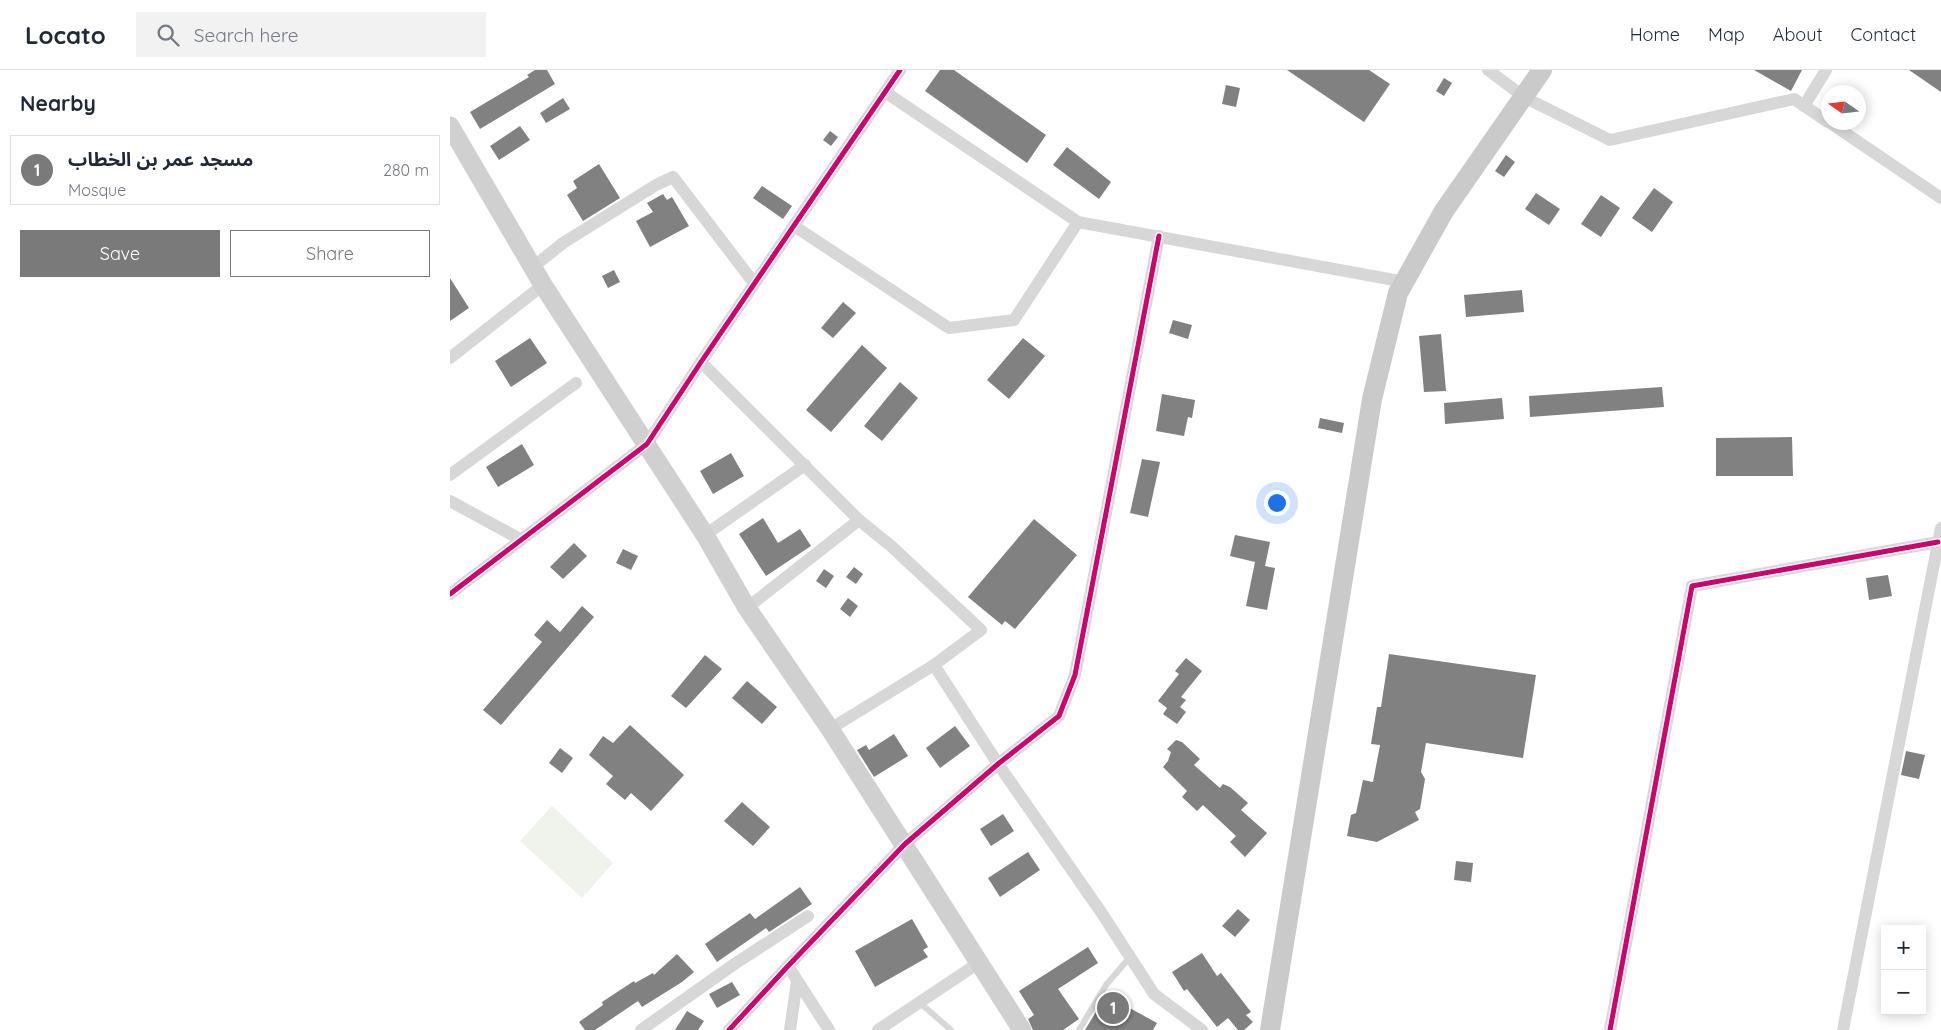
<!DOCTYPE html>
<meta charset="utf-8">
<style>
:root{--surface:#fff;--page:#f2f2f3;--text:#1f2937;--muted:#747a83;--line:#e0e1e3;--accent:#7a7a7a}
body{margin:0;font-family:Quicksand,"Noto Sans Arabic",sans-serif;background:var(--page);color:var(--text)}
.controls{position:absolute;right:15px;bottom:15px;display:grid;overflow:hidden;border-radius:0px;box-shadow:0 2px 12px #0003}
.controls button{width:45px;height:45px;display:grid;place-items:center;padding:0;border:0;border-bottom:1px solid var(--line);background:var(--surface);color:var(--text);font:25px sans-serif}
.compass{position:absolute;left:1371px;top:15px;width:45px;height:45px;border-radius:50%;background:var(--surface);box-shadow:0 2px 12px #0003;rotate:284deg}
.you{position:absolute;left:826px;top:432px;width:18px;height:18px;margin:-12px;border:4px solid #fff;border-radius:50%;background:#1a73e8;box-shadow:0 0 0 8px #1a73e833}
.badge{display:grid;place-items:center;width:32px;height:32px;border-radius:50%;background:var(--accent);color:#fff;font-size:16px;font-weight:700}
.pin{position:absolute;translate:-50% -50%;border:2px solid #fff;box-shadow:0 1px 5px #0006}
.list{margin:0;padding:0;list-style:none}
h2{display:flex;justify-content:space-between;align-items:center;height:65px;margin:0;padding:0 20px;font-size:21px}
h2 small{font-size:16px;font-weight:400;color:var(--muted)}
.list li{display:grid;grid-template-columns:32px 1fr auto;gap:15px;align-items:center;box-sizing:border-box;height:70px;margin:0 10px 10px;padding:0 10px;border:1px solid var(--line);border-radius:0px}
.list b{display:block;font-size:19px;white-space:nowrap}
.list p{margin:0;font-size:16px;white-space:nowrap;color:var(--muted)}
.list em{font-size:16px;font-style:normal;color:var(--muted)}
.actions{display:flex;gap:10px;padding:15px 20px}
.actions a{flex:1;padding:11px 0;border:1px solid var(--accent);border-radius:0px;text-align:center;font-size:18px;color:var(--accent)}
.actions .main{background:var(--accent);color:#fff}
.icon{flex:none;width:28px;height:28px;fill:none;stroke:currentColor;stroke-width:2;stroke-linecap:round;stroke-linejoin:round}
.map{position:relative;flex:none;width:1491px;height:960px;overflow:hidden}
header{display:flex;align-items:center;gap:30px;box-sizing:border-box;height:70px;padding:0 25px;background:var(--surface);border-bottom:1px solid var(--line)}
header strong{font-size:24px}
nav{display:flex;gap:28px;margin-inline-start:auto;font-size:18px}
.search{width:350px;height:45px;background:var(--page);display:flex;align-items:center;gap:12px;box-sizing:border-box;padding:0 18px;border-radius:0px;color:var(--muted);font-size:19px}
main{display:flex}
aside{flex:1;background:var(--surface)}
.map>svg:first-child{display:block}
.green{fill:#f0f3ec}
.building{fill:#818181}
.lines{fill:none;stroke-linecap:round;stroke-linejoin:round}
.lane{stroke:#d7d7d7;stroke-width:6}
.street{stroke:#d7d7d7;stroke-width:12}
.secondary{stroke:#d0d0d0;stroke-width:19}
.primary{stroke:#cacaca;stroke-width:20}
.cycleway-casing{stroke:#fff;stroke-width:8}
.cycleway{stroke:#d6006c;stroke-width:5}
</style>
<header>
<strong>Locato</strong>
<div class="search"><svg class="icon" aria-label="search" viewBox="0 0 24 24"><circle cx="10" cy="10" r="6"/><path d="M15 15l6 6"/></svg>Search here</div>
<nav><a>Home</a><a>Map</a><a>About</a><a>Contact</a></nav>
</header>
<main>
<aside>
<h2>Nearby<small></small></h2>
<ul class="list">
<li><span class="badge">1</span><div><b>مسجد عمر بن الخطاب</b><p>Mosque</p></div><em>280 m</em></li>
</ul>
<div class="actions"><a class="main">Save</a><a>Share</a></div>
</aside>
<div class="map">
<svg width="1491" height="960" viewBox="0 0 1491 960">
<rect width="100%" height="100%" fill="#fff"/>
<path class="green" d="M102,736L163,793L132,828L70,771Z"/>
<g class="building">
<path d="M85,0H97L105,14L30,59L20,42L79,7L77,5Z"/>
<path d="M490,0H504L596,65L577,93L475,21Z"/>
<path d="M837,0H919L940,14L914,52Z"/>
<path d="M1304,0H1352L1341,21Z"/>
<path d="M1459,0H1491V22Z"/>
<path d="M994,8L1002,13L994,26L986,21Z"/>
<path d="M776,15L790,18L786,37L772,34Z"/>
<path d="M113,28L120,39L96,53L90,43Z"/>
<path d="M70,56L80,70L49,90L40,76Z"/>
<path d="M380,61L388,67L381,76L373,70Z"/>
<path d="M617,77L661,112L649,129L603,95Z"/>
<path d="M1056,85L1065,92L1054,107L1045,101Z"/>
<path d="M149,94L170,128L133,151L117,125L127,118L123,111Z"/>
<path d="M312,116L342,136L333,149L303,128Z"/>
<path d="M1204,118L1223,132L1202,162L1182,148Z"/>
<path d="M1086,123L1110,139L1099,155L1075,139Z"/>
<path d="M213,124L217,130L222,127L239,156L200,177L186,151L203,142L197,133Z"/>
<path d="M1151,125L1170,138L1151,167L1131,154Z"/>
<path d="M164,200L170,212L158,218L152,206Z"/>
<path d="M0,208L19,238L0,251Z"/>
<path d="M1072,220L1074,242L1016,247L1014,225Z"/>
<path d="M393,232L406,243L383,268L371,258Z"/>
<path d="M723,250L742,255L738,269L719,263Z"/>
<path d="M991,264L996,321L974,322L969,266Z"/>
<path d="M80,268L97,293L61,317L45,291Z"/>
<path d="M573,268L595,286L559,329L537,310Z"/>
<path d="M412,275L437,298L381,362L356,340Z"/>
<path d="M450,312L468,328L432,371L414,356Z"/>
<path d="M1212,317L1214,337L1080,347L1079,326Z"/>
<path d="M712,324L745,330L742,348L738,347L734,366L706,361Z"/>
<path d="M1052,328L1054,349L995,354L994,333Z"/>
<path d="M870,348L894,353L892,363L868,358Z"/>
<path d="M1342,367L1343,406H1266V368Z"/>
<path d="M72,374L84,395L48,417L36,397Z"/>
<path d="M281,383L294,406L263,424L250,401Z"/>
<path d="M692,389L710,392L698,447L680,443Z"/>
<path d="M313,448L328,473L350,459L361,476L316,506L289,464Z"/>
<path d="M584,449L627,485L565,559L555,551L552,555L518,527Z"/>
<path d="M785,465L820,472L815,496L825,498L817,540L796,536L805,492L780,486Z"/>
<path d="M124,473L137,486L113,509L100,497Z"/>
<path d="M173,479L188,486L181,500L166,493Z"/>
<path d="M404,497L413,504L406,514L396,507Z"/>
<path d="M374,499L384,506L376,518L366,511Z"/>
<path d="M1438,505L1442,526L1419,530L1416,508Z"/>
<path d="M398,528L408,536L400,547L390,539Z"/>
<path d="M132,536L144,547L51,655L33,640L92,572L84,565L97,550L110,562Z"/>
<path d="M939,584L1086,605L1073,688L976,673L971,702L975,709L970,739L965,742L969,750L927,772L897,766L901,745L906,743L913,710L923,712L930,675L921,674L927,637H931Z"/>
<path d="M255,585L272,599L236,638L221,626Z"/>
<path d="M736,588L752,601L731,627L736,630L730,637L736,642L727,654L713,644L717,638L708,631L729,604L725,601Z"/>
<path d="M297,611L327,637L312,654L282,628Z"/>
<path d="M180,655L234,705L201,741L181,723L175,730L156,714L163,706L139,685L153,666L163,673Z"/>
<path d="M505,656L520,676L490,698L476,678Z"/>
<path d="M444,664L458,686L424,707L407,680L416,675L419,680Z"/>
<path d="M726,670L732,672L750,689L744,695L770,718L773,714L780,717L798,733L791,740L817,763L795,787L780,772L786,766L753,735L747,741L732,727L737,721L713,697L718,691L721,682L717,679Z"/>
<path d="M110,678L123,688L112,703L99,693Z"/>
<path d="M1456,681L1475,685L1469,709L1451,705Z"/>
<path d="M292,732L320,757L303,776L274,751Z"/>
<path d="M553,744L564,761L541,776L530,759Z"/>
<path d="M578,782L590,800L550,827L538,808Z"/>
<path d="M1006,791L1023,793L1021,812L1004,810Z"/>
<path d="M350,817L362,834L319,862L316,858L267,892L255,874L300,843L305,849Z"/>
<path d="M788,839L800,850L785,867L772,856Z"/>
<path d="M462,849L478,877L473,880L478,887L425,917L405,881Z"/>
<path d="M638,877L648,893L608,919L629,949L613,960H583L578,949L584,945L569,921Z"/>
<path d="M752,883L767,906L771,903L801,942L796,945L803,952L794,960H788L778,948L767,957L737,919L734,921L722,902Z"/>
<path d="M227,884L244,902L232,912L192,937L188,931L145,960H135L129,952L153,935L152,932L184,911L185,913L203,903L204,905Z"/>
<path d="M282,912L290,925L267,938L259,924Z"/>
<path d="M656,925L707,953L703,960H635Z"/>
<path d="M237,941L254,951L248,960H225Z"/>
</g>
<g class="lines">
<g class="lane">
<path d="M469,932L501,960"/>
<path d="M629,960L656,915L680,887"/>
</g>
<g class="street">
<path d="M1038,0L1074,27L1160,70L1344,29L1378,52"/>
<path d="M435,22L628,152L955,212"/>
<path d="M1354,36L1376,0"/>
<path d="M1379,52L1491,128"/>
<path d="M344,156L499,258L564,250L628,152"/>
<path d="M83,197L113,173L206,115L223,107L304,213"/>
<path d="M0,288L93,215"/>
<path d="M251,292L409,450L441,476L531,560L484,595L380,659"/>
<path d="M0,405L126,313"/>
<path d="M0,431L70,469"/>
<path d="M255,465L355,395"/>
<path d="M0,524L197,374L251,292L450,0"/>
<path d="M297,538L409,450"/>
<path d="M484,595L548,694L651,842L704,924L752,960"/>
<path d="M338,896L379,960"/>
<path d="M191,960L283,895L358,846"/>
<path d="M279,960L338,896L455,774L548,694L609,646L625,605L709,166"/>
<path d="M340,960L347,911"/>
<path d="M428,960L530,892"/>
<path d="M1160,960L1242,516L1488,472"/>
<path d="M1393,960L1491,458"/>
</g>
<path class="secondary" d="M0,56L93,215L255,465L297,538L380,659L572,960"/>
<path class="primary" d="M820,960L922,329L948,223L994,141L1092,0"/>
<g class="cycleway-casing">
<g id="cycleway">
<path d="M0,524L197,374L251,292L450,0"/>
<path d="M279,960L338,896L455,774L548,694L609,646L625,605L709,166"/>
<path d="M1160,960L1242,516L1488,472"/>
</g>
</g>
<use href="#cycleway" class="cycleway"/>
</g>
</svg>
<div class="controls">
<button>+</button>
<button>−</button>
</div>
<svg class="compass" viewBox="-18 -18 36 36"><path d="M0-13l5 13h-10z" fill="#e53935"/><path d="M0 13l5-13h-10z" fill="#747a83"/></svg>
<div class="you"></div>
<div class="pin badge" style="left:663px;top:938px">1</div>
</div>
</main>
